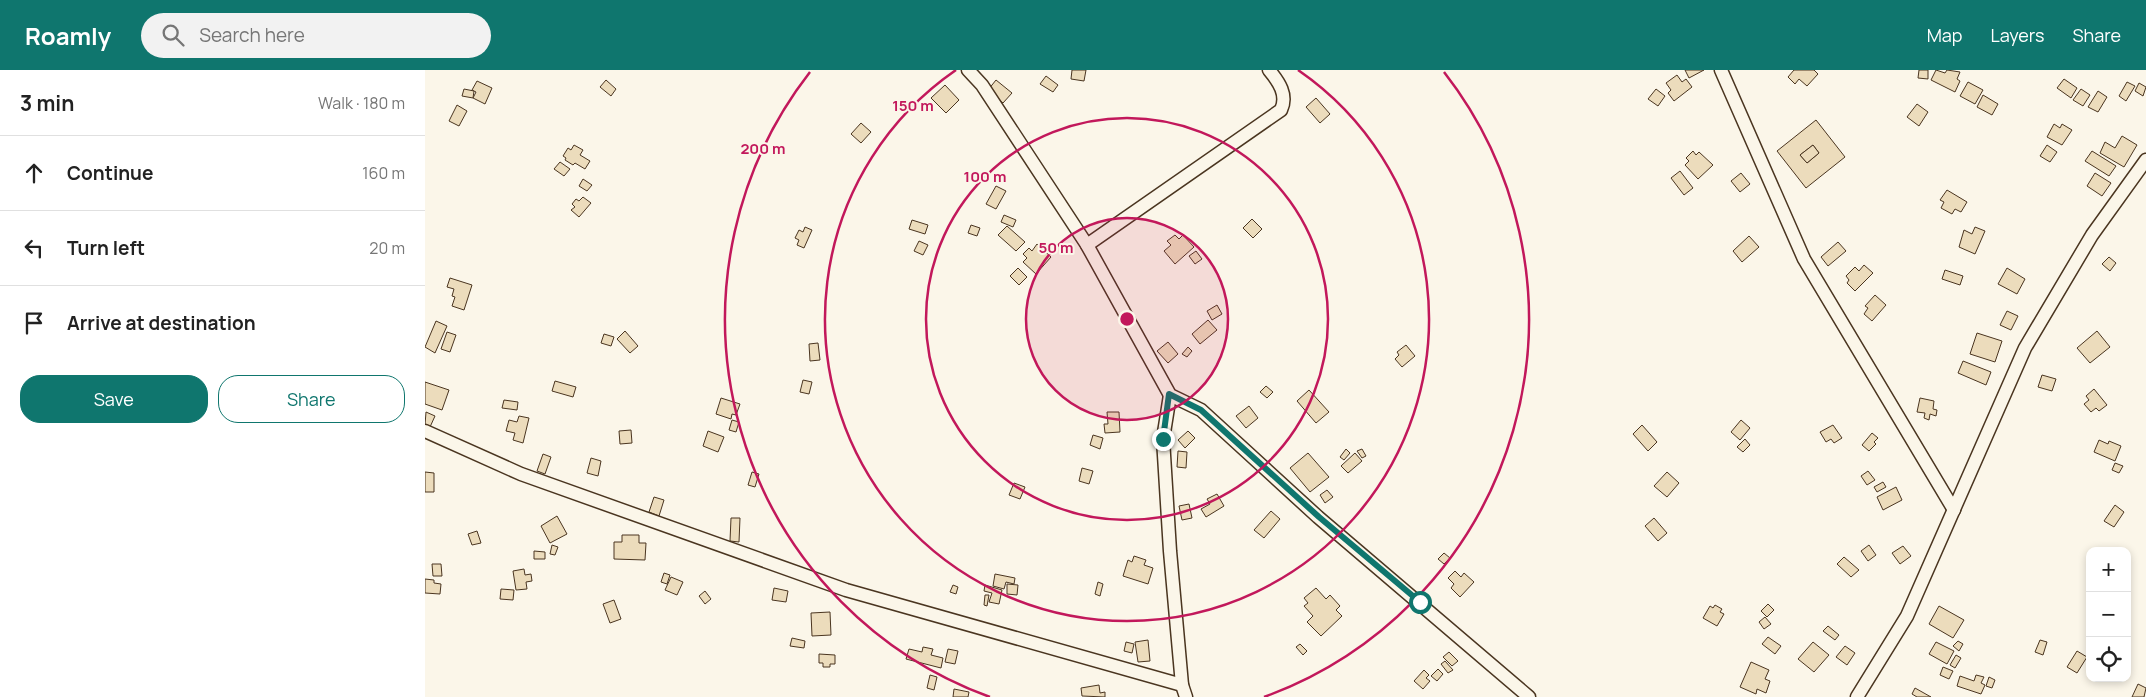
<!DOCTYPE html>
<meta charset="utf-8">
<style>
:root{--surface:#fff;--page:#f2f2f2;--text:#222;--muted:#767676;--line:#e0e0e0;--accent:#0f766e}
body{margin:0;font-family:Manrope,sans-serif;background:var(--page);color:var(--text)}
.controls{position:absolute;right:15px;bottom:15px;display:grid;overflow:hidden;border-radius:10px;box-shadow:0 2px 8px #0003}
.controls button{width:45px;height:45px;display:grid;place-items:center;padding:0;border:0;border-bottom:1px solid var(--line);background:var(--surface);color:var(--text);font:25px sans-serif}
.stop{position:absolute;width:15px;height:15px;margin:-11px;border:4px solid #0f766e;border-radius:50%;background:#fff}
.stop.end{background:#0f766e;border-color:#fff;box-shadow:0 1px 5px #0008}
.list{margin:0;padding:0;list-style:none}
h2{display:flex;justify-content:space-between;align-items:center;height:65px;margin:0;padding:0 20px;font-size:21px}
h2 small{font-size:16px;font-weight:400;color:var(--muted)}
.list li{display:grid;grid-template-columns:32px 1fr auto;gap:15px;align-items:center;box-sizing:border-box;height:75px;padding:0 20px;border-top:1px solid var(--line)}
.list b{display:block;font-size:19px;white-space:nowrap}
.list em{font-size:16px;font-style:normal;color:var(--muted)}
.actions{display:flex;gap:10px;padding:15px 20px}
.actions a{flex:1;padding:11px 0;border:1px solid var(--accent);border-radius:20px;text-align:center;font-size:18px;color:var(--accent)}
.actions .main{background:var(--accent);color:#fff}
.icon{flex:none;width:28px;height:28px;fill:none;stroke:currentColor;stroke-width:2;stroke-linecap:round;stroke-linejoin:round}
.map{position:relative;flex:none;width:1721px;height:627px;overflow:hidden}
header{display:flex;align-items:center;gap:30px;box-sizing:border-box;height:70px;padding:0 25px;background:var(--accent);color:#fff}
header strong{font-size:24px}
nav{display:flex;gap:28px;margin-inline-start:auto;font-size:18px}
.search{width:350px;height:45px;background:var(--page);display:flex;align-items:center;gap:12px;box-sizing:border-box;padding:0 18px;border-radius:28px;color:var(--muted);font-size:19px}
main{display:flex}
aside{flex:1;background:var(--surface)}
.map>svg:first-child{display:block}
.building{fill:#ecdcbc;stroke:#4a3520;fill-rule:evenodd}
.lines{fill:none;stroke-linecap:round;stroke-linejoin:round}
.minor-casing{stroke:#4a3520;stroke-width:15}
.minor{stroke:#fbf6e9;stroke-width:12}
.route{stroke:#0f766e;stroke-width:6}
.ring{fill:none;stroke:#c2185b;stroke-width:2.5}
.centre{fill:#c2185b;stroke:#fbf6e9;stroke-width:2.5}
.ring-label{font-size:15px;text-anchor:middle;font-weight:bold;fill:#c2185b;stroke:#fbf6e9;stroke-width:4;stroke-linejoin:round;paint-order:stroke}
</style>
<header>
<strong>Roamly</strong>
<div class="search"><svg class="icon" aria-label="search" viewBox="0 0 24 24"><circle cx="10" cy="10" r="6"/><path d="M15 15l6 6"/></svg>Search here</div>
<nav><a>Map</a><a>Layers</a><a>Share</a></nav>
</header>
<main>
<aside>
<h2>3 min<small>Walk · 180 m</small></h2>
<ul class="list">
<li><svg class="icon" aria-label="ahead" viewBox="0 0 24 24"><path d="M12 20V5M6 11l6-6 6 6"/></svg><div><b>Continue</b></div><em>160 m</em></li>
<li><svg class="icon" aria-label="left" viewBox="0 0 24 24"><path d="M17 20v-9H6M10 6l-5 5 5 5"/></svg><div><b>Turn left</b></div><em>20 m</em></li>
<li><svg class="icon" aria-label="arrive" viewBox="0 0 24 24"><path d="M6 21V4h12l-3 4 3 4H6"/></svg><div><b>Arrive at destination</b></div></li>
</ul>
<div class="actions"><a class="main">Save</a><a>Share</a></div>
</aside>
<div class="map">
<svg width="1721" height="627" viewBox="0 0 1721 627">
<rect width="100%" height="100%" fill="#fbf6e9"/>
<g class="building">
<path d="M647,0H661L659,11L646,9Z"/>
<path d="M1260,0H1279L1264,8Z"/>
<path d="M1369,0H1389L1393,4L1382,16L1374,9L1370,14L1363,7Z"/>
<path d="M1494,0H1503V9L1493,8Z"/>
<path d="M1511,0L1520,3L1522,0L1535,2L1532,9L1535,11L1530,22L1506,10Z"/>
<path d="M1252,5L1257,12L1261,9L1267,17L1249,31L1243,23L1246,20L1241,13Z"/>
<path d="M621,6L633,15L628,22L615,14Z"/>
<path d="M1639,9L1652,18L1646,28L1632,18Z"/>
<path d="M181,10L191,19L186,26L175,17Z"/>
<path d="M571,10L587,23L578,33L563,20Z"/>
<path d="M52,11L67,18L60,34L48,28L51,22L47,20Z"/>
<path d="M1543,12L1558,20L1550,34L1535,26Z"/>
<path d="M1702,12L1710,16L1701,31L1694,26Z"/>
<path d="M1714,13L1721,17L1718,26L1710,21Z"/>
<path d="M520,15L534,30L521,43L506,28Z"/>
<path d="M39,19L49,21L48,28L37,26Z"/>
<path d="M1231,19L1240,26L1233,36L1223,29Z"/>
<path d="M1656,19L1665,25L1658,36L1648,30Z"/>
<path d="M1673,21L1682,27L1673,42L1663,37Z"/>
<path d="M1558,25L1573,34L1567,45L1552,37Z"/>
<path d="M891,28L905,44L895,53L881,37Z"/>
<path d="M1492,34L1503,42L1494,56L1482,47Z"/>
<path d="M32,35L42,41L34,56L24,51Z"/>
<path d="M1391,50L1420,87L1381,118L1352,81ZM1388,75L1394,83L1382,93L1375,85Z"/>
<path d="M436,53L446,62L436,73L426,64Z"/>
<path d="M1629,54L1635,58L1637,54L1647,60L1637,75L1622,67Z"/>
<path d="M1697,66L1712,75L1699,97L1675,83L1680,72L1690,78Z"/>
<path d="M149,75L158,80L155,85L165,91L160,99L150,93L148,95L140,90L141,88L138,86L143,78L146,80Z"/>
<path d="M1388,75L1394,83L1382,93L1375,85Z"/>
<path d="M1622,75L1632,82L1625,92L1615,86Z"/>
<path d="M1268,81L1271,85L1274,82L1288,95L1273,109L1260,95L1264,91L1261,88Z"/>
<path d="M1667,81L1691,96L1684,106L1660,91Z"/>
<path d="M135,92L145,99L139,106L129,99Z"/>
<path d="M1255,101L1268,118L1259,125L1246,108Z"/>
<path d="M1316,103L1325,114L1315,122L1306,111Z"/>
<path d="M1670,103L1686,113L1677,126L1662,116Z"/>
<path d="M158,109L167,115L162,121L154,116Z"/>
<path d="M571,116L581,121L571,139L561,134Z"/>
<path d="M1522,120L1542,132L1536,142L1530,139L1527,144L1516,138L1519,132L1515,130Z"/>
<path d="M158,127L166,133L154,147L146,140L150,137L147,134L151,129L154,131Z"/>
<path d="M579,145L591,150L588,157L576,152Z"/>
<path d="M827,149L837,159L828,168L818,158Z"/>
<path d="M487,150L503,155L500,164L484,159Z"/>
<path d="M546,155L555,158L552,166L543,163Z"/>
<path d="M582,156L600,172L591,181L573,165Z"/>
<path d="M380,157L387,160L379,178L372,175L374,170L370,168L374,160L378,162Z"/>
<path d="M1550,157L1560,161L1550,184L1534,177L1539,160L1547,164Z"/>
<path d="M750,165L754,169L758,165L769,177L750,194L739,181L746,175L742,171Z"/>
<path d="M1324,166L1334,177L1317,192L1308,181Z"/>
<path d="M494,171L503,175L498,185L489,181Z"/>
<path d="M1413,172L1421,181L1403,196L1396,187Z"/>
<path d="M612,174L626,187L611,204L598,192L602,188L598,184L604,178L607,181Z"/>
<path d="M771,181L777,189L770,194L764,186Z"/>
<path d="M1684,187L1691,193L1685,201L1677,194Z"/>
<path d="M1439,195L1448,203L1430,221L1422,213L1424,210L1421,206L1430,197L1434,201Z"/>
<path d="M593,198L602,207L594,215L585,206Z"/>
<path d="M1582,198L1600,209L1592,224L1573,214Z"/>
<path d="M1520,200L1538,206L1535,215L1517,209Z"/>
<path d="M25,208L47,215L39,240L27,236L30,227L27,226L29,219L22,217Z"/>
<path d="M1450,225L1461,235L1447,251L1439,244L1443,238L1440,236Z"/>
<path d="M792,235L797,244L787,250L782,241Z"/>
<path d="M1582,241L1593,246L1586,260L1575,255Z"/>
<path d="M783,250L792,260L775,274L767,264Z"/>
<path d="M11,251L22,256L10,283L0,277Z"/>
<path d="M200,261L213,276L205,283L192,269Z"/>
<path d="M1672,261L1685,277L1665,293L1652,278Z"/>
<path d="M22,262L31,265L25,282L16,279Z"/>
<path d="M1552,263L1577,271L1570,292L1545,284Z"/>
<path d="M179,264L189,267L186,276L176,273Z"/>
<path d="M743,272L753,284L743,293L732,281Z"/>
<path d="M393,273L395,290L385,291L384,274Z"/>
<path d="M981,275L990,286L977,297L970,289L974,285L972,282Z"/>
<path d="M763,277L767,281L762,287L757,284Z"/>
<path d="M1538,291L1566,302L1561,315L1533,303Z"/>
<path d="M1617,305L1631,309L1627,321L1613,317Z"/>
<path d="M378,310L387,312L384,324L375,322Z"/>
<path d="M130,311L151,317L148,327L127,321Z"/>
<path d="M0,312L24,320L17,340L0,334Z"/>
<path d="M841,316L848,322L842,328L835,322Z"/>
<path d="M1669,319L1682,335L1674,341L1671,338L1666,342L1659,334L1664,330L1661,326Z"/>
<path d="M884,320L904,342L891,353L872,331Z"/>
<path d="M296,328L315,334L311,345L307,344L306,349L291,344Z"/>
<path d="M1495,328L1509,331L1508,339L1512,340L1511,346L1505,344L1504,350L1499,348L1500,343L1492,342Z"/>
<path d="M79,330L93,332L92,340L77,338Z"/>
<path d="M824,336L833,348L821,358L811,346Z"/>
<path d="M1,342L10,346L5,357L0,355Z"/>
<path d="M682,342H694L695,362L680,363L679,354H683Z"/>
<path d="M94,346L104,348L98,373L88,370L90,363L81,361L84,350L92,352Z"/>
<path d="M307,350L314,352L311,362L304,360Z"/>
<path d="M1316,350L1325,358L1315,370L1306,362Z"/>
<path d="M1217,355L1232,372L1223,381L1208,364Z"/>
<path d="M1408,355L1417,368L1409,373L1406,369L1401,372L1395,362Z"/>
<path d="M206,360L207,373L195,374L194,361Z"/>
<path d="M283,361L299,367L293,382L278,376Z"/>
<path d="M763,361L770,368L760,378L753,370Z"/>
<path d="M1447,363L1453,368L1449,372L1451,374L1444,381L1437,375Z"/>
<path d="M668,365L678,368L675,379L665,375Z"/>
<path d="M1320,369L1325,375L1318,382L1312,377Z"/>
<path d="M1674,370L1683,374L1684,371L1696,376L1690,391L1669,382Z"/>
<path d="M921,379L925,383L919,390L915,387Z"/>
<path d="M937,379L941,386L937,388L932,381Z"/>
<path d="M753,381L762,382L761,398L752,397Z"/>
<path d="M883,383L904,407L885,422L865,398Z"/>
<path d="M930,383L937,391L923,403L916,396Z"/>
<path d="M118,384L126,387L120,404L112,401Z"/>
<path d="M166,388L176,391L173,406L162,403Z"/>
<path d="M1690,393L1698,396L1694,403L1687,400Z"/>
<path d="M657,398L668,401L664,414L654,411Z"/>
<path d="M1443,401L1450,410L1442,415L1436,406Z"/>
<path d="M0,402L9,403V422H0Z"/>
<path d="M327,402L334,404L330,417L323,415Z"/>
<path d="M1242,402L1254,413L1242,427L1229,416Z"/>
<path d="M1458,412L1461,417L1452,422L1449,417Z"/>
<path d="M589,413L600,417L595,429L584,425Z"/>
<path d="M1471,417L1477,430L1458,440L1452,427Z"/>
<path d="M902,420L908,427L900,433L895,425Z"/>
<path d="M792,424L799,436L781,447L776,439L785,434L782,429Z"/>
<path d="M229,427L239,430L234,446L224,442Z"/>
<path d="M764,434L767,448L757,450L754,436Z"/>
<path d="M1690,435L1699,442L1689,457L1679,451Z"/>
<path d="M846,441L855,449L839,468L829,460Z"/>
<path d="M132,446L142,464L125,473L116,456Z"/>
<path d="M306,448H315L314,472L305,471Z"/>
<path d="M1229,448L1242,463L1233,471L1220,456Z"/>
<path d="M52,461L56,473L47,475L43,464Z"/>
<path d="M197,465H214V473H221L220,490L189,489V472H197Z"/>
<path d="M127,475L133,477L130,485L125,484Z"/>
<path d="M1444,475L1451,485L1443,491L1436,481Z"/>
<path d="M1478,476L1486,486L1475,494L1467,483Z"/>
<path d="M109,481L120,482V489H109Z"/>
<path d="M1019,483L1025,488L1019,494L1013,489Z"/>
<path d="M709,486L721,490L719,495L728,498L723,514L698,506L703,490L707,492Z"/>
<path d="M1419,487L1434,500L1426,507L1412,494Z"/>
<path d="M7,494H16L17,506H8Z"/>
<path d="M99,499L100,505L106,504L107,511L101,512L102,519L91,520L88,501Z"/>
<path d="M1030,501L1036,507L1039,503L1049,512L1035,527L1026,518L1029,514L1023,508Z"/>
<path d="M239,503L245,505L242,514L236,512Z"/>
<path d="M570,504L590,508L589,514L581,512L579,519L568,516Z"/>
<path d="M246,507L258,512L252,525L240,520Z"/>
<path d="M0,509L9,510V513L16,514L15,524L0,523Z"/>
<path d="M673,512L678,514L675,526L670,524Z"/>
<path d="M582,514L593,515L592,525L582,524Z"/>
<path d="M528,515L533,517L531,524L525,522Z"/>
<path d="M560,515L577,520L574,534L564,532L567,523L559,521Z"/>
<path d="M349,518L363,521L361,532L347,530Z"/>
<path d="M891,518L901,529L905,525L915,536L911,540L917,546L896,566L882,552L888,546L879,536L883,533L879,528Z"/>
<path d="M76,519L89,520L88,530L75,529Z"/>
<path d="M280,521L286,529L280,534L274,526Z"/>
<path d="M560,525H564L562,536L559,535Z"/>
<path d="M189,530L196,549L185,553L178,534Z"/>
<path d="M1343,534L1349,540L1342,547L1336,541Z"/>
<path d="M1290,535L1297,539L1295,542L1299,544L1292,556L1278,548L1285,536L1288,538Z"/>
<path d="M1514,536L1539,550L1528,568L1504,554Z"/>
<path d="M405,542L406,565L387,566L386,543Z"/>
<path d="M1340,547L1346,554L1339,559L1334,552Z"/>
<path d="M1403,556L1414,565L1410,570L1398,561Z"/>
<path d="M1343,567L1356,576L1350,584L1337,574Z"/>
<path d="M367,568L380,571L379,578L365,576Z"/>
<path d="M723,570L725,591L713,592L710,572Z"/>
<path d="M1615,570L1622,572L1618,585L1610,582Z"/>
<path d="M1533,571L1538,574L1534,581L1528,576Z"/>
<path d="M701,572L709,574L707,583L699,581Z"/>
<path d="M1388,572L1404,585L1389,602L1373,589Z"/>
<path d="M1511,572L1529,581L1522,594L1504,584Z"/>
<path d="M875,574L882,581L878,585L871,577Z"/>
<path d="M1420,576L1430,583L1422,595L1411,587Z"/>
<path d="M498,577L508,579L506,585L518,588L516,598L481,589L484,579L497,582Z"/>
<path d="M523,579L533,581L530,594L520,592Z"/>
<path d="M1652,581L1662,587L1652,603L1642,597Z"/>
<path d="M1024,582L1033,591L1027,596L1018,587Z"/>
<path d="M394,584L410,585V594H405V597H398V593H394Z"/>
<path d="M1531,585L1536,588L1530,598L1525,595Z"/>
<path d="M1020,591L1028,600L1023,603L1016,594Z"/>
<path d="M1326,592L1344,600L1340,609L1345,611L1341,623L1332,619L1331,624L1315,617Z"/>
<path d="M1518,597L1528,601L1524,609L1515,605Z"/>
<path d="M1013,599L1018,604L1012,611L1006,606Z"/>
<path d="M999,600L1004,605L1001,608L1005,611L998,619L989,611Z"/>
<path d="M505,605L512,607L509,620L502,618Z"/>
<path d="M1551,605L1559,607L1556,613L1560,615L1556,624L1532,616L1535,606L1549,611Z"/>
<path d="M1564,607L1570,610L1567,618L1561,616Z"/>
<path d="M1713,614L1721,618L1719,627H1707Z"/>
<path d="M674,615L675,623L680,622V627L657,626L656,618Z"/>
<path d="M1490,618L1506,627H1492L1487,624Z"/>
<path d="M529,619L544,622L543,627H528Z"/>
</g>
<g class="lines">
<g class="minor-casing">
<g id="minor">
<path d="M543,0L557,15L662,175L745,325L776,340L893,447L1104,627"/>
<path d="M1296,0L1379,189L1529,440"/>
<path d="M662,175L856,40C863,25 854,12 844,0"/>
<path d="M745,325L738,369L745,481L757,615L761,627"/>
<path d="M0,361L96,404L421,520L757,615"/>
<path d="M1432,627L1482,546L1600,278L1667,165L1721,90"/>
</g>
</g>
<use href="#minor" class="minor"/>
</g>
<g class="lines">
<path class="route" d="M738,369L744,324L776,340L894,447L995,532"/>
</g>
<circle cx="702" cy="249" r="101" fill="#c2185b" fill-opacity=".12"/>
<g class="ring">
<circle cx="702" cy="249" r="101"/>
<circle cx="702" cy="249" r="201"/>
<path d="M873 0A302 302 0 1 1 531 0"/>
<path d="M565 627A402 402 0 0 1 385 2M1019 2A402 402 0 0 1 839 627"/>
</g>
<circle cx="702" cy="249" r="8" class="centre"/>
<g class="ring-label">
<text x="488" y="41">150 m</text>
<text x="338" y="84">200 m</text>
<text x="560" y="112">100 m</text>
<text x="631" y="183">50 m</text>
</g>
</svg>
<div class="controls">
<button>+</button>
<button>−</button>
<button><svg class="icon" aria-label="locate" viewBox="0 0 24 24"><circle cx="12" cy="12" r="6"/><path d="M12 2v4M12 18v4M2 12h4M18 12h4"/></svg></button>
</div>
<div class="stop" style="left:995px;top:532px"></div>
<div class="stop end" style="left:738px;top:369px"></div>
</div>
</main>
